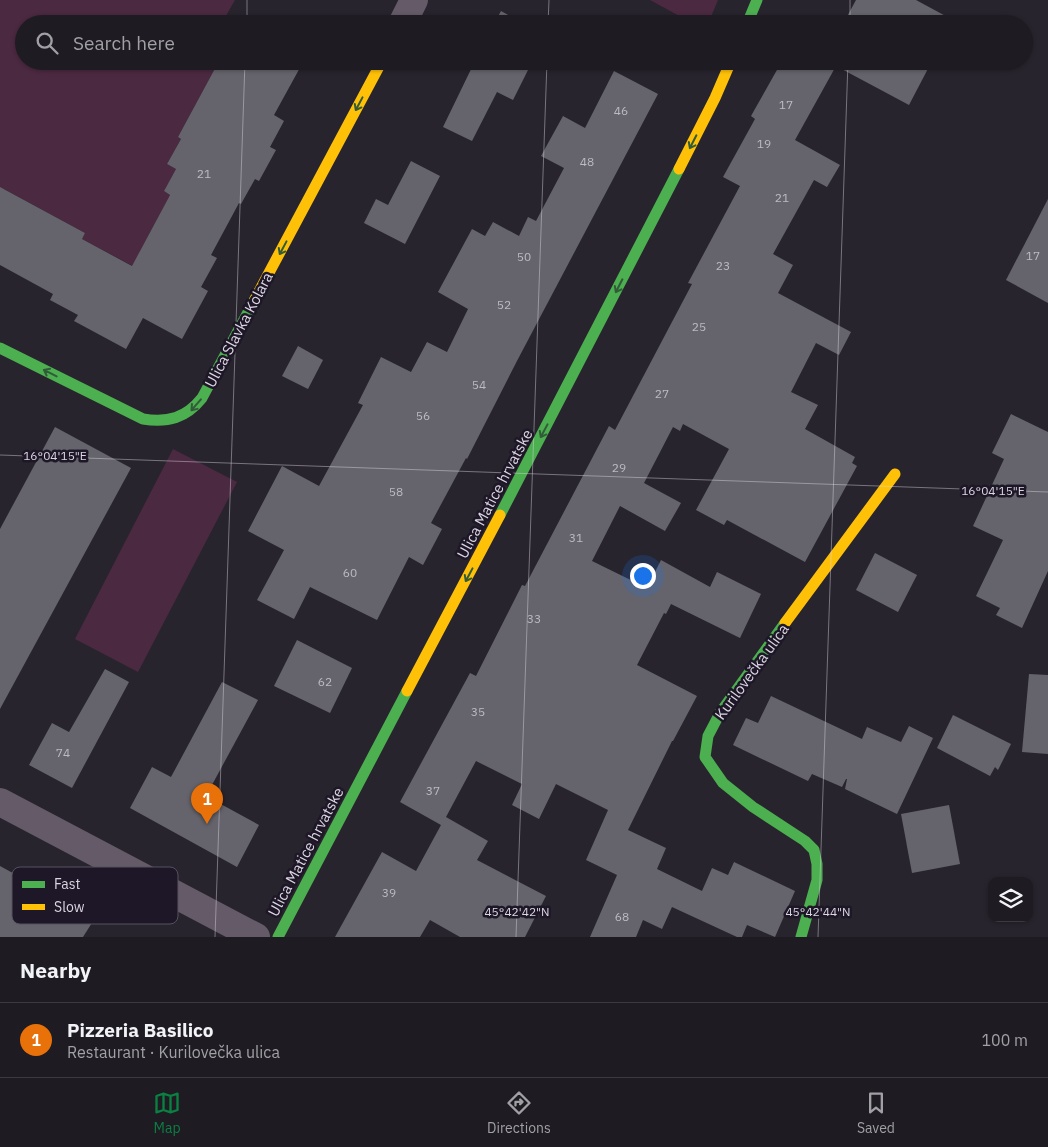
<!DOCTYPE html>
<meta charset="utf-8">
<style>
:root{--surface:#1e1b22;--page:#26242a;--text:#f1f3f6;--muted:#a1a1a5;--line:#3c3940;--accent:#0b8043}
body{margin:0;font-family:"IBM Plex Sans",sans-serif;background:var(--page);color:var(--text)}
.controls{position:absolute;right:15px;bottom:15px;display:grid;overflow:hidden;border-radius:10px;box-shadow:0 1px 4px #0004}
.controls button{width:45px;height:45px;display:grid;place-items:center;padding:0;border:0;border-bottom:1px solid var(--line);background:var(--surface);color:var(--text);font:25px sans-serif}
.you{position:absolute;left:642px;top:575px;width:18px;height:18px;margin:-12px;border:4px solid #fff;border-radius:50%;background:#1a73e8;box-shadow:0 0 0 8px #1a73e833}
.badge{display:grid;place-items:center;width:32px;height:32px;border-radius:50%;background:var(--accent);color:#fff;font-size:16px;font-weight:700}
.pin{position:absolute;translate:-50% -41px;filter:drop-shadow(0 1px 2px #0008)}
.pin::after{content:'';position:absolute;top:26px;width:18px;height:15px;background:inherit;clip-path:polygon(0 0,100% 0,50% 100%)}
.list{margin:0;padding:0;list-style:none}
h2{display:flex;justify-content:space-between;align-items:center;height:65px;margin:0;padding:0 20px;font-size:21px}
h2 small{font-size:16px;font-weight:400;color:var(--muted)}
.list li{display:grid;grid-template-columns:32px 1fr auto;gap:15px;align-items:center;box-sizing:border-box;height:75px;padding:0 20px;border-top:1px solid var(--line)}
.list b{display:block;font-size:19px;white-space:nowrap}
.list p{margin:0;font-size:16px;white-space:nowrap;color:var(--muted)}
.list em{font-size:16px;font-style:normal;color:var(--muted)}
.icon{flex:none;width:28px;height:28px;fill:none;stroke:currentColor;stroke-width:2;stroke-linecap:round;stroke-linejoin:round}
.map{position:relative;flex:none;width:1048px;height:937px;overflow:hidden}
.search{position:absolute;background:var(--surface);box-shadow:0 1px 4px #0004;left:15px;right:15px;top:15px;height:55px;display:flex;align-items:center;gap:12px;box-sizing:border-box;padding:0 18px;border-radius:28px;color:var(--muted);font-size:19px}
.sheet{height:140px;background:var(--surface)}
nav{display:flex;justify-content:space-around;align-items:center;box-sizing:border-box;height:70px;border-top:1px solid var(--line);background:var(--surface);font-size:14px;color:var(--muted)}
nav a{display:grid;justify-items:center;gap:2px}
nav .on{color:var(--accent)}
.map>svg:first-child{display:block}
.green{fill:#4b2941}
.building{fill:#65646c}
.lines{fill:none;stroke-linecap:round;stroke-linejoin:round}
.street{stroke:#655b68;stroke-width:28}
.fast{stroke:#4caf50;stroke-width:11}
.slow{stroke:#ffc107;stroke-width:11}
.oneway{stroke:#325b39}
.ticks{fill:none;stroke:#dbd6e2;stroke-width:1;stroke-opacity:0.45}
.labels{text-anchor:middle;stroke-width:5;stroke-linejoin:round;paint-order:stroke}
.number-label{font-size:12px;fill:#bebac4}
.street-label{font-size:15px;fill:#dbd6e2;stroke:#1d1727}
.key{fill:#1d1727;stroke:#56505f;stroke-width:1}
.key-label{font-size:14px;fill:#dbd6e2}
.ticks-label{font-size:12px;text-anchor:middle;fill:#dbd6e2;stroke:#1d1727;stroke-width:5;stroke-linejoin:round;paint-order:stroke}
</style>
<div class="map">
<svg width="1048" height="937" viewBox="0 0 1048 937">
<rect width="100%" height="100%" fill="#28242d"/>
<g class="green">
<path d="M0,0H235L223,21L228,24H24V61H219L178,137L181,139L167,164L176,169L164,191L170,195L139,253L154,261L143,281L131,265L82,239L85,233L4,189L0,197Z"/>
<path d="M650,0H718L708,24H694Z"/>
<path d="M173,449L237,482L138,672L75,639Z"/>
</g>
<g class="building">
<path d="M856,0H916L953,20L952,24H843Z"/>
<path d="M501,11L524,24H494Z"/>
<path d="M219,61H297L302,64L274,115L284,121L270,147L276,150L259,181L255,179L241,204L239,203L211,255L217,258L201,287L208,291L182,339L143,318L126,349L74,321L78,315L50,300L53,294L0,265V187L85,233L82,239L132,266L170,195L164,191L176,169L167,164L181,139L178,137Z"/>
<path d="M475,61H550L545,69L532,62L513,100L497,92L472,141L443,127Z"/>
<path d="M782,61H932L909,105L836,66L795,140L840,165L827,187L814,180L773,254L793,265L778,293L851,332L839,355L816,343L791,392L818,405L805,429L855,457L852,463L857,466L805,562L727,520L724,525L696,510L729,449L683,424L680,431L673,427L644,483L681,503L665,531L620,506L592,561L647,588L661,560L710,587L717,572L761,594L740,638L671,604L666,614L664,613L637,665L697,696L673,741H672L628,830L666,848L657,869L702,891L712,868L728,875L734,862L795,891L775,937L747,925L742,937H737L672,907L662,929L643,920L636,937H590L617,875L586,860L608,810L556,784L539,819L512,805L522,784L476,761L446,817L488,841L477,860L546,896L525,937H460L430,920L420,937H335L382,852L416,871L441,825L400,802L470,673L476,676L522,585L525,586L609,426L615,430L692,284L688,283L740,186L723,177L755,119L751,116Z"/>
<path d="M614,71L658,94L518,359L467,459L466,458L431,523L442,529L423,565L409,557L377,620L310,587L294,619L257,600L284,550L248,531L282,466L319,486L363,405L358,403L381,357L411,372L427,342L447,352L468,309L438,292L472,229L485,236L493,222L519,236L528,217L536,221L564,168L541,156L563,116L585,128Z"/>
<path d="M411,161L440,176L405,244L364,223L376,199L388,205Z"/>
<path d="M1048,199V303L1006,280Z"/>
<path d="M298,346L323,360L308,389L282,376Z"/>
<path d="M1011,414L1048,432V571L1022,628L996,615L1000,608L976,596L1003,540L973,526L1004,459L992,453Z"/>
<path d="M55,427L131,468L0,709V529Z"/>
<path d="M875,553L917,575L898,612L856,590Z"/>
<path d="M297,640L352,668L330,713L274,686Z"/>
<path d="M105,669L129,682L72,788L29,765L52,723L69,732Z"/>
<path d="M1029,674L1048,675V754L1022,752Z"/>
<path d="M222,682L258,700L206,796L259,825L237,867L130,808L152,767L171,777Z"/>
<path d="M771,696L862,739L867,727L901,742L909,726L933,738L897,814L845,789L847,779H846L842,787L812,774L808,781L733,745L746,718L758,723Z"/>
<path d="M953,715L1011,744L998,770L995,767L990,776L937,748Z"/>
<path d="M949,805L960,864L912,873L901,814Z"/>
<path d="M0,866L95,918L83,937H0Z"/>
</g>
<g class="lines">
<g class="street">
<path d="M402,24L414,0"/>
<path d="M0,802L256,937"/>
</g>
<g class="fast">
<path d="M747,24L757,0"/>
<path d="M0,348L143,419C168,423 186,418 202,398L255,299"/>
<path d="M500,515L679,169"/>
<path d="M785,623L720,713L708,736L705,757L723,783L753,807L805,841L814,850L817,864V880L801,937"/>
<path d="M278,937L407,691"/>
</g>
<g class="slow">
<path d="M679,169L715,98L731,61"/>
<path d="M255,299L382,61"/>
<path d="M785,623L895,474"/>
<path d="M407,691L500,515"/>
</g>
</g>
<defs><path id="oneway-shaft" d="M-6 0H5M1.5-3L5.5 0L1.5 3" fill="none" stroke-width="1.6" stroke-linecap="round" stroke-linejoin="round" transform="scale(1.25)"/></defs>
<g class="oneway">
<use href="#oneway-shaft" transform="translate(359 104) rotate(118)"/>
<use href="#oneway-shaft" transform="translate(693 142) rotate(117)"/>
<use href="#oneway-shaft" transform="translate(283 248) rotate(118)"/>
<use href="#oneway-shaft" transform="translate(619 286) rotate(117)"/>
<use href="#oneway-shaft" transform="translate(50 373) rotate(-153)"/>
<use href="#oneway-shaft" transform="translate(196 405) rotate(131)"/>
<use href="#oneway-shaft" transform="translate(544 431) rotate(118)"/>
<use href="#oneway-shaft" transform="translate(469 575) rotate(118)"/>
</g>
<path class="ticks" d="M247,24V0M548,24L549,0M850,24V0M0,455L1048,492M215,937L245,61M516,937L547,61M818,937L848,61"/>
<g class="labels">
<g class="number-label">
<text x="786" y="109">17</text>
<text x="621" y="115">46</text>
<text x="764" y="148">19</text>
<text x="587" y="166">48</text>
<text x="204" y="178">21</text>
<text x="782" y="202">21</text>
<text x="1033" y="260">17</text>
<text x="524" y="261">50</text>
<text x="723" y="270">23</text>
<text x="504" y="309">52</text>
<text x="699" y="331">25</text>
<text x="479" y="389">54</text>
<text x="662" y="398">27</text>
<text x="423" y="420">56</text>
<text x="619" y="472">29</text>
<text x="396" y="496">58</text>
<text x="576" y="542">31</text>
<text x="350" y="577">60</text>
<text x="534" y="623">33</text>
<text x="325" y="686">62</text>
<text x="478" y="716">35</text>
<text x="63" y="757">74</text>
<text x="433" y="795">37</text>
<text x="389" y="897">39</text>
<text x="622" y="921">68</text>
</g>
<g class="street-label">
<text transform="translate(239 330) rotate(-62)" y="5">Ulica Slavka Kolara</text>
<text transform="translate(495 494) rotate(-62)" y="5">Ulica Matice hrvatske</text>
<text transform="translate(752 672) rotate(-54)" y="5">Kurilovečka ulica</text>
<text transform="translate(306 852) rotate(-62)" y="5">Ulica Matice hrvatske</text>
</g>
</g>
<rect x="12" y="867" width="166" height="57" rx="8" class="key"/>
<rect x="22" y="881" width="23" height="7" fill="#4caf50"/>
<rect x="22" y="904" width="23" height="6" fill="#ffc107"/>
<g class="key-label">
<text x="54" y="889">Fast</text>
<text x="54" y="912">Slow</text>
</g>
<g class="ticks-label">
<text x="55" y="460">16°04'15"E</text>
<text x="993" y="495">16°04'15"E</text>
<text x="517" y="916">45°42'42"N</text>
<text x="818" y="916">45°42'44"N</text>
</g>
</svg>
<div class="controls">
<button><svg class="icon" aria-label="layers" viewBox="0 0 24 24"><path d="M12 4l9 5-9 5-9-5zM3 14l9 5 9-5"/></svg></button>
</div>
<div class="you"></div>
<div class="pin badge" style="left:207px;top:824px;background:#e8710a">1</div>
<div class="search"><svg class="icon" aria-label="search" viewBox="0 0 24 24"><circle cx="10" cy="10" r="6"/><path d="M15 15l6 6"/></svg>Search here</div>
</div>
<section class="sheet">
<h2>Nearby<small></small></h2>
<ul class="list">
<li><span class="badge" style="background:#e8710a">1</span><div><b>Pizzeria Basilico</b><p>Restaurant · Kurilovečka ulica</p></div><em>100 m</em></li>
</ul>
</section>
<nav>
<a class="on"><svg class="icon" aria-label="map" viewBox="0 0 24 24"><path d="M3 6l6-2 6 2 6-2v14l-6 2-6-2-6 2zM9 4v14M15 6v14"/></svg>Map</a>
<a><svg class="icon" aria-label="directions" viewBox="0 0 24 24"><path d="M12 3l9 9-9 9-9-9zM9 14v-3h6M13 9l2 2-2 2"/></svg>Directions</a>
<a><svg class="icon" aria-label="saved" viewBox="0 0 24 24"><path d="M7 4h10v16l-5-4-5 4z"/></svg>Saved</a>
</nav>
